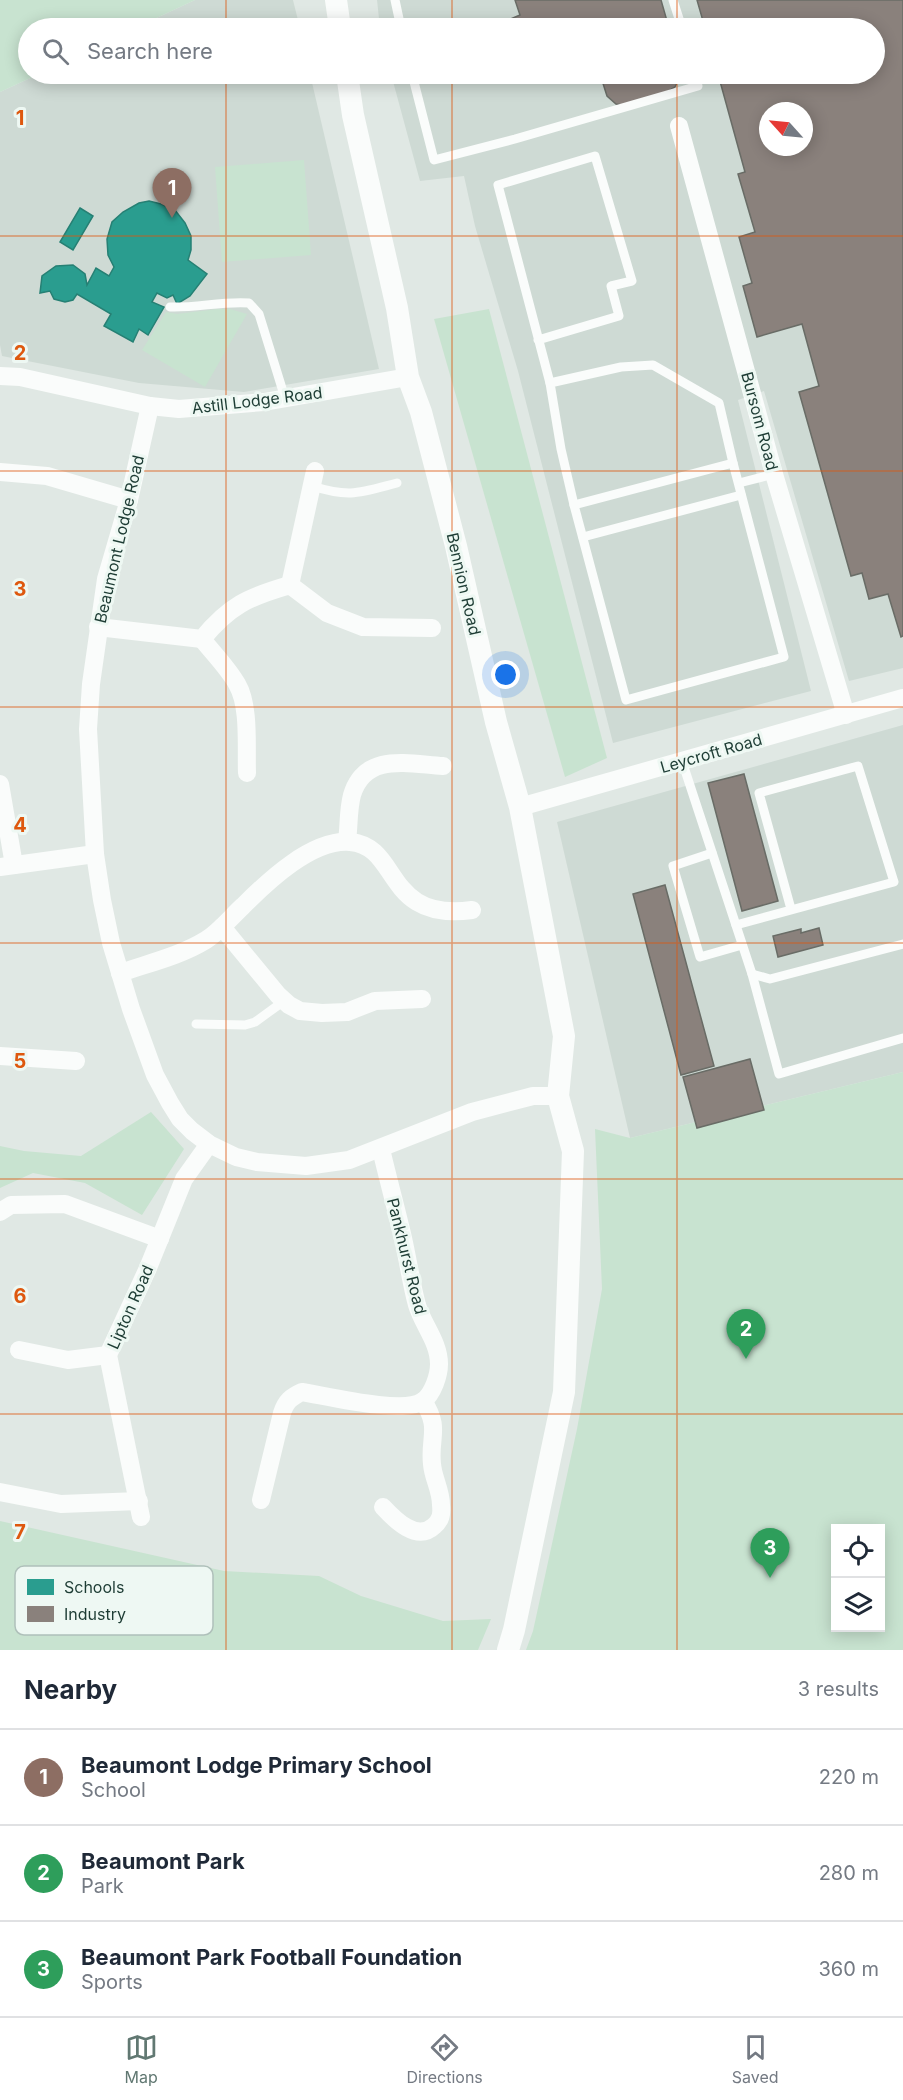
<!DOCTYPE html>
<style>
:root{--surface:#fff;--page:#f2f2f3;--text:#1f2937;--muted:#747a83;--line:#e0e1e3;--accent:#617872}
body{margin:0;font-family:Inter,sans-serif;background:var(--page);color:var(--text)}
.controls{position:absolute;right:18px;bottom:18px;display:grid;overflow:hidden;border-radius:0px;box-shadow:0 3px 15px #0003}
.controls button{width:54px;height:54px;display:grid;place-items:center;padding:0;border:0;border-bottom:2px solid var(--line);background:var(--surface);color:var(--text);font:30px sans-serif}
.compass{position:absolute;left:759px;top:102px;width:54px;height:54px;border-radius:50%;background:var(--surface);box-shadow:0 3px 15px #0003;rotate:297deg}
.you{position:absolute;left:506px;top:675px;width:21px;height:21px;margin:-15px;border:4px solid #fff;border-radius:50%;background:#1a73e8;box-shadow:0 0 0 9px #1a73e833}
.badge{display:grid;place-items:center;width:39px;height:39px;border-radius:50%;background:var(--accent);color:#fff;font-size:20px;font-weight:700}
.pin{position:absolute;translate:-50% -50px;filter:drop-shadow(0 2px 3px #0008)}
.pin::after{content:'';position:absolute;top:32px;width:21px;height:18px;background:inherit;clip-path:polygon(0 0,100% 0,50% 100%)}
.list{margin:0;padding:0;list-style:none}
h2{display:flex;justify-content:space-between;align-items:center;height:78px;margin:0;padding:0 24px;font-size:26px}
h2 small{font-size:20px;font-weight:400;color:var(--muted)}
.list li{display:grid;grid-template-columns:39px 1fr auto;gap:18px;align-items:center;box-sizing:border-box;height:96px;padding:0 24px;border-top:2px solid var(--line)}
.list b{display:block;font-size:22px;white-space:nowrap}
.list p{margin:0;font-size:20px;white-space:nowrap;color:var(--muted)}
.list em{font-size:20px;font-style:normal;color:var(--muted)}
.icon{flex:none;width:33px;height:33px;fill:none;stroke:currentColor;stroke-width:2;stroke-linecap:round;stroke-linejoin:round}
.map{position:relative;flex:none;width:903px;height:1650px;overflow:hidden}
.search{position:absolute;background:var(--surface);box-shadow:0 3px 15px #0003;left:18px;right:18px;top:18px;height:66px;display:flex;align-items:center;gap:15px;box-sizing:border-box;padding:0 21px;border-radius:33px;color:var(--muted);font-size:22px}
.sheet{height:366px;background:var(--surface)}
nav{display:flex;justify-content:space-around;align-items:center;box-sizing:border-box;height:84px;border-top:2px solid var(--line);background:var(--surface);font-size:16px;color:var(--muted)}
nav a{display:grid;justify-items:center;gap:3px}
nav .on{color:var(--accent)}
.map>svg:first-child{display:block}
.built{fill:#cedad4;fill-rule:evenodd}
.green{fill:#c8e3d0;fill-rule:evenodd}
.schools{fill:#2a9d8f;stroke:#268074;stroke-width:1.5}
.industry{fill:#8a817c;stroke:#696c66;stroke-width:1.5;fill-rule:evenodd}
.lines{fill:none;stroke-linecap:round;stroke-linejoin:round}
.service{stroke:#fafcfb;stroke-width:9}
.minor{stroke:#fafcfb;stroke-width:18}
.tertiary{stroke:#fafcfb;stroke-width:22}
.grid{fill:none;stroke:#de580e;stroke-width:1.5;stroke-opacity:0.55}
.labels{text-anchor:middle;stroke-width:6;stroke-linejoin:round;paint-order:stroke}
.street-label{font-size:16px;fill:#1d3c34;stroke:#eef8f3}
.key{fill:#eef8f3;stroke:#afc0ba;stroke-width:1.5}
.key-label{font-size:16px;fill:#1d3c34}
.grid-label{font-size:20px;text-anchor:middle;font-weight:bold;fill:#de580e;stroke:#eef8f3;stroke-width:6;stroke-linejoin:round;paint-order:stroke}
</style>
<div class="map">
<svg width="903" height="1650" viewBox="0 0 903 1650">
<rect width="100%" height="100%" fill="#e0e8e4"/>
<g class="built">
<path d="M195,0H293L300,28H135Z"/>
<path d="M377,0H903V668L849,681L764,391L738,400L811,691L613,743L518,371L475,226L464,176L420,181L391,74H874V28H380ZM768,111H804V147H768Z"/>
<path d="M39,74H310L379,369L244,392L139,383L2,356L0,345V92Z"/>
<path d="M903,725V1072L630,1138L557,822Z"/>
</g>
<g class="green">
<path d="M0,0H195L135,28H28V74H39L0,92Z"/>
<path d="M304,160L311,255L222,262L215,167Z"/>
<path d="M218,309H230L247,314L205,387L142,350L166,312L177,314Z"/>
<path d="M489,309L607,758L565,777L434,319Z"/>
<path d="M903,1072V1650H526L533,1631L577,1429L602,1289L595,1129L630,1138ZM836,1528H880V1628H836Z"/>
<path d="M151,1112L184,1149L142,1215L85,1183L33,1173L0,1188V1146L24,1151L81,1156Z"/>
<path d="M0,1521L224,1571L319,1576L361,1596L443,1621L491,1619L478,1650H0Z"/>
</g>
<g class="schools">
<path d="M149,201L161,204L175,210L185,223L191,236V250L188,260L207,274L190,296L177,304L173,295L167,298L157,293L152,302L164,307L148,335L139,329L133,342L104,326L111,314L77,294L73,300L65,302L54,299L50,291L40,293L42,276L56,266L73,265L85,274L87,285L96,268L109,276L114,267L108,255L107,239L112,222L123,212L139,203Z"/>
<path d="M80,208L93,216L73,250L60,242Z"/>
</g>
<g class="industry">
<path d="M515,0H661L669,28H504L503,22L520,15Z"/>
<path d="M697,0H903V636L901,637L888,594L869,599L862,573L851,576L799,392L819,386L802,324L757,337L743,286L752,283L739,237L755,232L738,174L745,172L718,74H874V28H705ZM768,111H804V147H768Z"/>
<path d="M600,74H681L675,87L661,96L628,106L616,104L607,96Z"/>
<path d="M744,774L778,901L742,911L708,783Z"/>
<path d="M665,885L714,1066L681,1075L633,894Z"/>
<path d="M819,928L823,945L778,957L773,936L801,929V933Z"/>
<path d="M750,1059L764,1110L697,1128L683,1077Z"/>
</g>
<g class="lines">
<g class="service">
<path d="M395,0L401,28"/>
<path d="M673,0L682,28"/>
<path d="M412,74L434,160L515,139L698,86L694,74"/>
<path d="M170,307C197,308 222,301 249,303L259,314L285,398"/>
<path d="M538,340L619,316L611,286L632,281L595,156L498,185L550,383"/>
<path d="M733,463L784,657L626,700L574,505Z"/>
<path d="M739,483L774,474"/>
<path d="M312,486C350,498 359,493 397,483"/>
<path d="M574,505L561,449L550,383L621,367L653,365L719,403L733,463"/>
<path d="M583,537L741,495"/>
<path d="M682,761L752,974L779,1074L903,1038"/>
<path d="M712,853L673,866L700,957L742,945"/>
<path d="M736,925L894,882L858,766L759,793L791,909"/>
<path d="M752,974L770,979L903,944"/>
<path d="M196,1024L245,1025L255,1022L284,1001"/>
</g>
<g class="minor">
<path d="M679,126L774,474L846,715"/>
<path d="M0,376L20,377L150,406L179,409L264,402L408,377"/>
<path d="M150,406L129,500L106,579L91,684L88,729L95,854L102,900L111,943L131,1009L155,1075L170,1103L180,1119L192,1131L209,1144L236,1157L257,1162L306,1166L349,1160L472,1112L533,1096H558"/>
<path d="M0,472L47,476L129,500"/>
<path d="M290,585L315,471"/>
<path d="M98,627L202,639C229,606 248,597 290,585L327,613L363,627L432,628"/>
<path d="M202,639C213,653 228,668 237,684C250,706 246,747 247,773"/>
<path d="M0,784L14,865"/>
<path d="M520,807L903,698"/>
<path d="M347,841C349,827 348,810 352,795C365,752 408,764 443,766"/>
<path d="M0,867L95,854"/>
<path d="M222,927L278,995L289,1005L300,1011L322,1013L347,1012L375,1001L422,999"/>
<path d="M120,973C149,963 180,956 206,940C220,931 231,917 243,906C268,881 312,839 350,842C401,846 383,922 472,910"/>
<path d="M0,1056L76,1061"/>
<path d="M0,1212L11,1205L65,1204L160,1239"/>
<path d="M19,1350L68,1360L108,1355"/>
<path d="M0,1492L61,1504L139,1501"/>
<path d="M261,1500L282,1413C286,1401 291,1397 302,1392C327,1396 404,1415 423,1401C433,1394 439,1375 439,1364C439,1342 423,1325 417,1305C411,1283 408,1260 403,1238C396,1208 388,1179 381,1149"/>
<path d="M383,1507C395,1520 417,1542 434,1526C441,1520 442,1514 441,1505C441,1490 433,1478 432,1464C429,1437 441,1428 423,1401"/>
<path d="M141,1517L108,1355L148,1268L184,1179L209,1144"/>
</g>
<g class="tertiary">
<path d="M336,0L340,28"/>
<path d="M347,74L353,115L397,308L408,377L421,412L456,546L496,722L520,807L564,1036L558,1096L573,1151L564,1392L514,1630L508,1650"/>
</g>
</g>
<path class="grid" d="M226,0V28M452,0V28M677,0V28M226,74V1650M452,74V1650M677,74V1650M0,236H903M0,471H903M0,707H903M0,943H903M0,1179H903M0,1414H903"/>
<g class="labels">
<g class="street-label">
<text transform="translate(257 400) rotate(-7)" y="6">Astill Lodge Road</text>
<text transform="translate(760 421) rotate(75)" y="6">Bursom Road</text>
<text transform="translate(119 539) rotate(-77)" y="6">Beaumont Lodge Road</text>
<text transform="translate(464 584) rotate(77)" y="6">Bennion Road</text>
<text transform="translate(711 753) rotate(-16)" y="6">Leycroft Road</text>
<text transform="translate(407 1256) rotate(76)" y="6">Pankhurst Road</text>
<text transform="translate(130 1307) rotate(-66)" y="6">Lipton Road</text>
</g>
</g>
<rect x="15" y="1566" width="198" height="69" rx="9" class="key"/>
<rect x="27" y="1579" width="27" height="16" fill="#2a9d8f"/>
<rect x="27" y="1606" width="27" height="16" fill="#8a817c"/>
<g class="key-label">
<text x="64" y="1593">Schools</text>
<text x="64" y="1620">Industry</text>
</g>
<g class="grid-label">
<text x="20" y="125">1</text>
<text x="20" y="360">2</text>
<text x="20" y="596">3</text>
<text x="20" y="832">4</text>
<text x="20" y="1068">5</text>
<text x="20" y="1303">6</text>
<text x="20" y="1539">7</text>
</g>
</svg>
<div class="controls">
<button><svg class="icon" aria-label="locate" viewBox="0 0 24 24"><circle cx="12" cy="12" r="6"/><path d="M12 2v4M12 18v4M2 12h4M18 12h4"/></svg></button>
<button><svg class="icon" aria-label="layers" viewBox="0 0 24 24"><path d="M12 4l9 5-9 5-9-5zM3 14l9 5 9-5"/></svg></button>
</div>
<svg class="compass" viewBox="-18 -18 36 36"><path d="M0-13l5 13h-10z" fill="#e53935"/><path d="M0 13l5-13h-10z" fill="#747a83"/></svg>
<div class="you"></div>
<div class="pin badge" style="left:172px;top:218px;background:#8d6e63">1</div>
<div class="pin badge" style="left:746px;top:1359px;background:#2e9e5b">2</div>
<div class="pin badge" style="left:770px;top:1578px;background:#2e9e5b">3</div>
<div class="search"><svg class="icon" aria-label="search" viewBox="0 0 24 24"><circle cx="10" cy="10" r="6"/><path d="M15 15l6 6"/></svg>Search here</div>
</div>
<section class="sheet">
<h2>Nearby<small>3 results</small></h2>
<ul class="list">
<li><span class="badge" style="background:#8d6e63">1</span><div><b>Beaumont Lodge Primary School</b><p>School</p></div><em>220 m</em></li>
<li><span class="badge" style="background:#2e9e5b">2</span><div><b>Beaumont Park</b><p>Park</p></div><em>280 m</em></li>
<li><span class="badge" style="background:#2e9e5b">3</span><div><b>Beaumont Park Football Foundation</b><p>Sports</p></div><em>360 m</em></li>
</ul>
</section>
<nav>
<a class="on"><svg class="icon" aria-label="map" viewBox="0 0 24 24"><path d="M3 6l6-2 6 2 6-2v14l-6 2-6-2-6 2zM9 4v14M15 6v14"/></svg>Map</a>
<a><svg class="icon" aria-label="directions" viewBox="0 0 24 24"><path d="M12 3l9 9-9 9-9-9zM9 14v-3h6M13 9l2 2-2 2"/></svg>Directions</a>
<a><svg class="icon" aria-label="saved" viewBox="0 0 24 24"><path d="M7 4h10v16l-5-4-5 4z"/></svg>Saved</a>
</nav>
